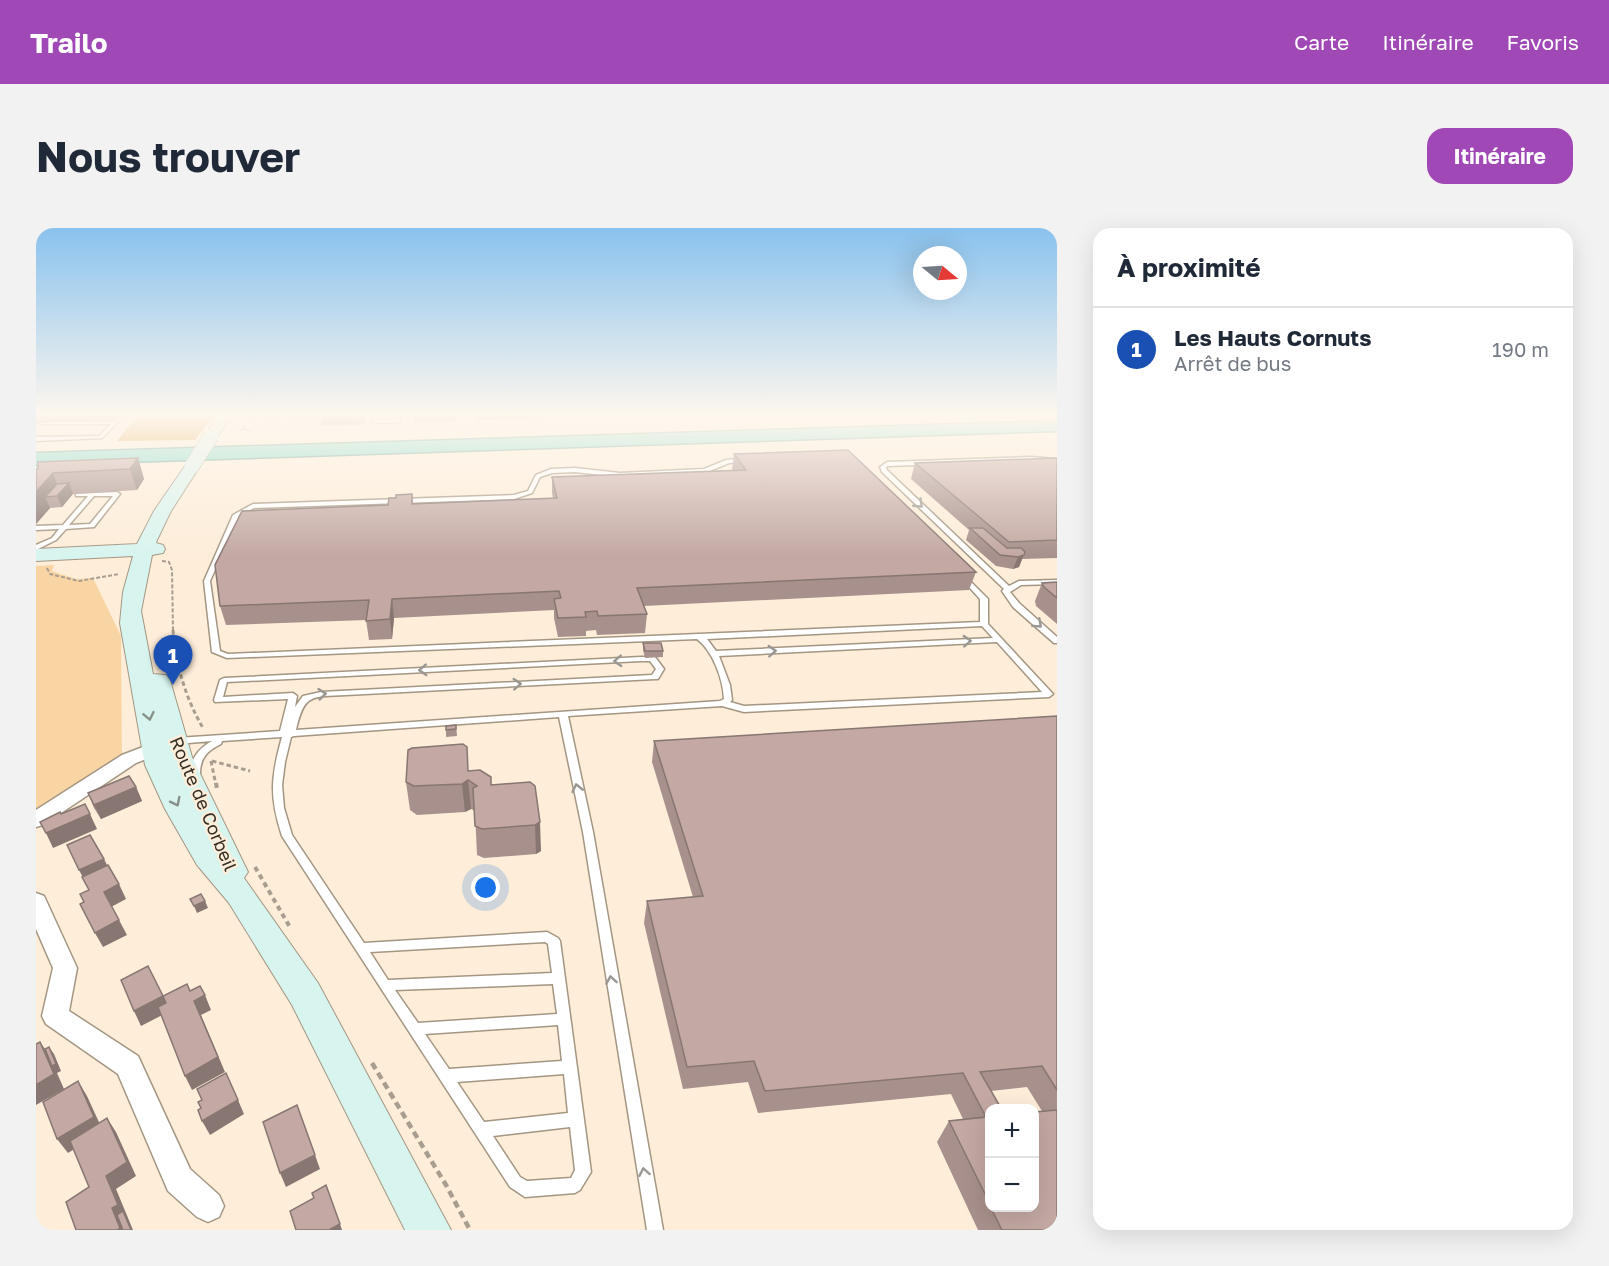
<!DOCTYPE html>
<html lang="fr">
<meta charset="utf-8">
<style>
:root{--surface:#fff;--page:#f2f2f3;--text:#1f2937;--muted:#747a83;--line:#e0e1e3;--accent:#a049b6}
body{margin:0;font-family:"Golos Text",sans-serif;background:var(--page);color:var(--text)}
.controls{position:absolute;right:18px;bottom:18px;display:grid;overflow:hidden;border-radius:12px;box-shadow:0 6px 24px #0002}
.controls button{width:54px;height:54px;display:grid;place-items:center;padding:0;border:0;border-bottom:2px solid var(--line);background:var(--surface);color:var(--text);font:30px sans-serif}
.compass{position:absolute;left:877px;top:18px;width:54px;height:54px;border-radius:50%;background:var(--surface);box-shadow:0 6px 24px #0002;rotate:108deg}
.you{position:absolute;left:450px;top:660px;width:21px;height:21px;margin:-15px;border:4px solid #fff;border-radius:50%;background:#1a73e8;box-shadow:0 0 0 9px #1a73e833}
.badge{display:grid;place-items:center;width:39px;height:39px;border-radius:50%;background:var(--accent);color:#fff;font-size:20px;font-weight:700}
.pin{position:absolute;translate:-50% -50px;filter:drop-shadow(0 2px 3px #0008)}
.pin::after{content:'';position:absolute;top:32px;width:21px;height:18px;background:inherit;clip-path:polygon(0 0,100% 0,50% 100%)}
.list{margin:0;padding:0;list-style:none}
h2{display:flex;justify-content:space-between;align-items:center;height:78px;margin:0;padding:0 24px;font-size:26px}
h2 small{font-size:20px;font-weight:400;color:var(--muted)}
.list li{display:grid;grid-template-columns:39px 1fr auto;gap:18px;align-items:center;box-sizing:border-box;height:84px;padding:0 24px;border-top:2px solid var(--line)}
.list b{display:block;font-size:22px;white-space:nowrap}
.list p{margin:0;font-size:20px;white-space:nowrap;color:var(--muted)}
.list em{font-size:20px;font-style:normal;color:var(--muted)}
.map{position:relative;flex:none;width:1021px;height:1002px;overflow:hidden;border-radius:18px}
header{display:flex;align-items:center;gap:36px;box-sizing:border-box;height:84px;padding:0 30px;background:var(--accent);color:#fff}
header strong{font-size:28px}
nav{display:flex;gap:33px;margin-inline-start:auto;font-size:21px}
.intro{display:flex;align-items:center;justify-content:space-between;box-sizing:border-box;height:144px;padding:0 36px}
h1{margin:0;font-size:42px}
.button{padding:15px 27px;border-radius:18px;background:var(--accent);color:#fff;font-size:21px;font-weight:700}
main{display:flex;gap:36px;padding:0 36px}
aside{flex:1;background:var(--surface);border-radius:18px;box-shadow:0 6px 24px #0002}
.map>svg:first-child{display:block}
.green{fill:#f9d5a4}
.forest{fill:#dba046}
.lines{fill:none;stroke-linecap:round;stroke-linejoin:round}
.lane-casing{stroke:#a49683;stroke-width:3}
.street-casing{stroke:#a49683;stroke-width:3}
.secondary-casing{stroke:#a49683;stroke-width:2}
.highway-casing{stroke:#649e91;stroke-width:3}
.path-far4{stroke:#a89d8e;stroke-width:1.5;stroke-dasharray:3 1.5;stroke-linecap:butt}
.path-far3{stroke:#a89d8e;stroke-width:2;stroke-dasharray:4 2;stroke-linecap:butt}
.path-far2{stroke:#a89d8e;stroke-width:3;stroke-dasharray:4.5 3;stroke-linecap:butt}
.path-far1{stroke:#a89d8e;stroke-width:4;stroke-dasharray:5 4;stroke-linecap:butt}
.path{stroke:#a89d8e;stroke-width:4.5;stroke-dasharray:7 4.5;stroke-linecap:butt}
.lane{fill:#fff;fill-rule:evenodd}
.street{fill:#fff;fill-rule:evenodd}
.secondary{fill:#d8f4ef;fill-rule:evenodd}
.highway{fill:#7edaca;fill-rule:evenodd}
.rail{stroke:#61594e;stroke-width:3;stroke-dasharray:6 6;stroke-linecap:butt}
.secondary-bridge-casing{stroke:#a49683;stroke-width:16;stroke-linecap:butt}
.secondary-bridge{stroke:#d8f4ef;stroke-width:15}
.wall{fill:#a8908c;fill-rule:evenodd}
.shaded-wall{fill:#887672}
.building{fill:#c3a8a3;stroke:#887672;stroke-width:1.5}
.oneway{stroke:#9a9692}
.oneway2{stroke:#86918a}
.labels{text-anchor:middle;stroke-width:4.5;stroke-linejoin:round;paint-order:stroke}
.street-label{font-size:18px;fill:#342e26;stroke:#fdedd9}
</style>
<header>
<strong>Trailo</strong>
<nav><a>Carte</a><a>Itinéraire</a><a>Favoris</a></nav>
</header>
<div class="intro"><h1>Nous trouver</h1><a class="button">Itinéraire</a></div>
<main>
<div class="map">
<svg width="1021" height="1002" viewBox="0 0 1021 1002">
<rect width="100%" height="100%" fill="#fdedd9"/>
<path class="green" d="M18,337L16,343L40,351L57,350L85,408L86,532L0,587V338Z"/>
<path class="forest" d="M102,187H179L159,212L81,213Z"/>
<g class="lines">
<g class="lane-casing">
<g id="lane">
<path d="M88,187H94L81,195L66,210L0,213V209L63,208L75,196H4L2,195V194H77Z"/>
<path d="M212,187H217L214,190L212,189Z"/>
<path d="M269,187H285L260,191L258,190Z"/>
<path d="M339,187H343L342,192H360L361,187H365L364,194L339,195L337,194Z"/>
<path d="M995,229L1021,231V235L995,233L852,238L850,239L851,242L973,358L983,353L1021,352V356L985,357L974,364L983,375L1021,409V415H1018L977,379L966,363L968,361L846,244L844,239L851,234Z"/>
<path d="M708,230L711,232L710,233L693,235L669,245L584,249L539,244L516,245L504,249L496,265L478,271L218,280L203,288L174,353L184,423L192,426L944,394V371L925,350L928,348L930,349L952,371V396L1017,466L1013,469L708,484L686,478L532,488L557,604L627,1002H611L547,604L523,489L258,508L255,509L249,534L246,557L248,580L256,607L328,715L511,704L522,710L524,713L555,944L544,962L539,965L489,969L474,959L246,608C233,568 235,549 246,509L186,513L185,516C171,523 164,530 164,546L159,549L154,546C155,530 162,521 176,513L141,516L136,513L141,510L244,503L252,471L179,474L178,472L184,452L188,450L605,429H619L628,441L622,451H619L310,467C276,469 268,465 260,502L684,473L688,471C687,451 677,423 661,411L191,430L176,424L168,353L197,287L217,276L478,267L492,263L500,247L515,241L539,240L584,245L668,241L690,232ZM946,398L957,410L680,423L671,411ZM961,414L1006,464L708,478L694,474L696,472L694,457L683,428ZM605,433H614L620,441L616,447L285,464L267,468L259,479L261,468L257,465L187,469L191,454ZM509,714L512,716L516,745L352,752L334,724ZM517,756L521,786L382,795L359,762ZM522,797L526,833L413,841L389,806ZM528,846L532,885L448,894L421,854ZM534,899L539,942L535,950L491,953L484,949L457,908Z"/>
<path d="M81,264L84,266L58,299L30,301L20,312L0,322V317L16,310L23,301L0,302V298L27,297L52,268H40V266ZM58,268H77L54,296L33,297Z"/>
</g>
</g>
<g class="street-casing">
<g id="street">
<path d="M128,511L135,513L137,517L135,521L100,535L7,597L0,599V582L86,527Z"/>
<path d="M0,665L8,668L41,740L33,783L102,828L154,941L183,967L188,978L183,989L172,994L161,989L132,963L82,846L10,796L6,788L17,740L0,701Z"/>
</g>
</g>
<g class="secondary-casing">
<g id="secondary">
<path d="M182,187H195L180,211H170L168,208Z"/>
<path d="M156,233L164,238L135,283L121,312L120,315L127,317L129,321L127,325L116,327L105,383L117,446L130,447L134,452L156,529L212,644L208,650L282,755L415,1002H369L256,777L193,675L161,637L129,581L109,537L84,395L87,364L97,328L0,333V321L101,316L118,283L151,235Z"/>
</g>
</g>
<g class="highway-casing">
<path id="highway" d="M1021,193V203L0,237V225Z"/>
</g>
<g class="path-far4">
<path d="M209,197L206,201L215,203"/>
<path d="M287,197L331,196"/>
</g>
<g class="path-far3">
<path d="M126,333L133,334L136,342L137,403"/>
<path d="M11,340L14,346L43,353L83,346"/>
</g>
<g class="path-far2">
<path d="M137,402C140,437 149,469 167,500"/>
<path d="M175,533L180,557"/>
<path d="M176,533L214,543"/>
</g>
<g class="path-far1">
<path d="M180,555L181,561"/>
<path d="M219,639L255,701"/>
</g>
<path class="path" d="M336,835L410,957L434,1002"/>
<use href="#lane" class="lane"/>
<use href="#street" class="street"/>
<use href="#secondary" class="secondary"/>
<use href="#highway" class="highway"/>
<path class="rail" d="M233,189L241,187"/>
<g class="secondary-bridge-casing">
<path id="secondary-bridge" d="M156,238L175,208"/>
</g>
<use href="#secondary-bridge" class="secondary-bridge"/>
</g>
<g class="wall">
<path d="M0,187H86L83,191L0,195Z"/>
<path d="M284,187H330L328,195L285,197Z"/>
<path d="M377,187H420V193L378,194Z"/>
<path d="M440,187H504V190L441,192Z"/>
<path d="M698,226L940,344L933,362L608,378L611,386L609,405L561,407L560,402L550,403V408L522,409L518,390V382L358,390L356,411L333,412L330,392L190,397L184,378L352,277L360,270L376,266L377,276L517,270L516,265V249L697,243L696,242Z"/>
<path d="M102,230L108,251L101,262L37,266L26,279L14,280L0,296V241Z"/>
<path d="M1021,230V330L986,331L983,339L977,341L960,338L930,312L933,302L875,251L879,235Z"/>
<path d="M1021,354V396L1000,378L999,373L1006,355Z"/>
<path d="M607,415L627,423V429L609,430L607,422Z"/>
<path d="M1021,488V1002H942L901,914L913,893L927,891L915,866L722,885L712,854L647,861L608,695L611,673L657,669L616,534L618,513ZM991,859L1006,883L999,980H954V880L955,863Z"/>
<path d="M420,497L421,508L410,509V498Z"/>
<path d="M432,543L455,557L494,554L505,623L500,626L448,630L441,627L439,583L435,581L429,584L381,587L374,582L370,554Z"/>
<path d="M100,559L106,573L65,591L58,580L52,565Z"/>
</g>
<g class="shaded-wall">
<path d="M327,187L330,188L328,195Z"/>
<path d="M102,230L108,251L101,262L94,241Z"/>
<path d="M17,245L24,265L33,255L37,266L26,279L21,268L9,269L14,280L0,296V264Z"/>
<path d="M989,324L983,339L977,341L982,329Z"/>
<path d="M356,371L358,390L356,411L354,391Z"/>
<path d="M432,552L435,581L429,584L426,556Z"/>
<path d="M100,559L106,573L65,591L58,577Z"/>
<path d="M54,586L61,601L17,620L10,605Z"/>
<path d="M504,594L505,623L500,626L499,597Z"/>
<path d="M68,631L75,645L51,657L43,642Z"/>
<path d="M83,656L90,671L75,679L68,664Z"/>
<path d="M169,673L172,680L161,685L158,678Z"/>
<path d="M83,692L91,707L67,719L59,705Z"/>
<path d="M169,767L175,782L165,787L189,844L156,862L149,848L157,771Z"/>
<path d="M127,768L134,783L105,798L98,783Z"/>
<path d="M4,814L14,828L13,819L18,826L25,843L21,845L28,861L0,877V857Z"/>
<path d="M42,853L51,868L67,903L32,925L21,911Z"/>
<path d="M202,872L208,886L174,907L166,893Z"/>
<path d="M71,890L80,904L100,948L80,961L97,1002H81L70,948Z"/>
<path d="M279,927L284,941L250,959L244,945Z"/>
<path d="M304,996L306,1002H293Z"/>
</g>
<g class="building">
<path d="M812,222L940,344L601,360L611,386L562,388L561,383L549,384L550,389L522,390L518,371L525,370L523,363L356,371L354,391L330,393L333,372L184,378L179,337L206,283L352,277L353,270H360V267L376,266V276L521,270L516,249L710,242L698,226Z"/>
<path d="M102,230L94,241L17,245L0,264V241H2V234Z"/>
<path d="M1021,230V312L973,314L879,235Z"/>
<path d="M33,255L21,268L9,269L21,256Z"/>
<path d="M934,300H947L971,320H985L989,324L988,327L982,329L964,327Z"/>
<path d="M1021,354V370L1008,359L1006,355Z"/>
<path d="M607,415H625L627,423H609Z"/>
<path d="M1021,488V862L1006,838L944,844L965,880H954V976L913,893L950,889L927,845L729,863L718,833L651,839L611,673L667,668L618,513Z"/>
<path d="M420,497V501L410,502V498Z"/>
<path d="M427,516L431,519L432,543L444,542L455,549V557L494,554L499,558L504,594L499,597L446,601L439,598L437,560L441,558L432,552L426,556L378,558L370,554L372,522L376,520Z"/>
<path d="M93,548L100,559L58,577L52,565Z"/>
<path d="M49,576L54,586L10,605L4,594L24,584L25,586Z"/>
<path d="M54,607L68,631L43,642L31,617Z"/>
<path d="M72,637L83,656L68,664L83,692L59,705L44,676L48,674L44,666L53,662L46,649Z"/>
<path d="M165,666L169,673L158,678L154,671Z"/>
<path d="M112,738L127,768L98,783L85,752Z"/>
<path d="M151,756L154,763L164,758L169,767L158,773L182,829L149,848L122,779L130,775L127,768Z"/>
<path d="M4,814L18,846L0,857V816Z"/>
<path d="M13,819L20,836L16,838L9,821Z"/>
<path d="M190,845L202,872L166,893L162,882L165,880L162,874L166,872L161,861Z"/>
<path d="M42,853L58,889L21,911L7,874Z"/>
<path d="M261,877L279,927L244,945L227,894Z"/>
<path d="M1021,882V1002H966L955,980H999V884Z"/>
<path d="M71,890L91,934L70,948L82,977L76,980L84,1000L81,1002H40L30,974L53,959L34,913Z"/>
<path d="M290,957L304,996L293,1002H260L254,983L278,970L276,965Z"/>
<path d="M87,983L95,1002H87L81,987Z"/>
</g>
<defs><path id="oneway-chevron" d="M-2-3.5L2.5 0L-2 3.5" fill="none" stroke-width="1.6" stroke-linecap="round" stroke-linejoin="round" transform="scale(1.5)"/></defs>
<g class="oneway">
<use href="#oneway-chevron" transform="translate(883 276) rotate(44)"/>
<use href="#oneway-chevron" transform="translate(1002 396) rotate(42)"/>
<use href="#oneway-chevron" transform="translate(931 413) rotate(-3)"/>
<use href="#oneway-chevron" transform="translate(736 423) rotate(-3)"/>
<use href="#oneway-chevron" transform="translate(582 433) rotate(177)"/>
<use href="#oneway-chevron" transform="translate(387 442) rotate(177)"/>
<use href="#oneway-chevron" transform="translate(481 456) rotate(-3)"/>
<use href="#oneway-chevron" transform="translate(286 466) rotate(-6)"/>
<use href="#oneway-chevron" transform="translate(541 560) rotate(-103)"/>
<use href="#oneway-chevron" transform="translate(575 752) rotate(-99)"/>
<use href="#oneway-chevron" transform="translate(608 944) rotate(-100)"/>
</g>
<g class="oneway2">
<use href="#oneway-chevron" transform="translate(113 488) rotate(78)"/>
<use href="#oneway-chevron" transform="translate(140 574) rotate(63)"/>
</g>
<linearGradient id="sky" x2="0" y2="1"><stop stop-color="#89c2ee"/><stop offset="0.57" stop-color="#fef7ee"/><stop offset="1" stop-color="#fef7ee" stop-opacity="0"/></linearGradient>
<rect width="1021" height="328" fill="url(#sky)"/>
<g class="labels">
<g class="street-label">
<text transform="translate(167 576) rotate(67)" y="6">Route de Corbeil</text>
</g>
</g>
</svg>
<div class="controls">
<button>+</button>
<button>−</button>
</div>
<svg class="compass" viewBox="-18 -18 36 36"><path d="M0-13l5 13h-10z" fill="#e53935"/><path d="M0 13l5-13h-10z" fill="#747a83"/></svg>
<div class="you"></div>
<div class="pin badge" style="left:137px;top:457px;background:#1a4fb4">1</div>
</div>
<aside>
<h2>À proximité<small></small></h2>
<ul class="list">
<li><span class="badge" style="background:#1a4fb4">1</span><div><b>Les Hauts Cornuts</b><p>Arrêt de bus</p></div><em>190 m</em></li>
</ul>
</aside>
</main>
